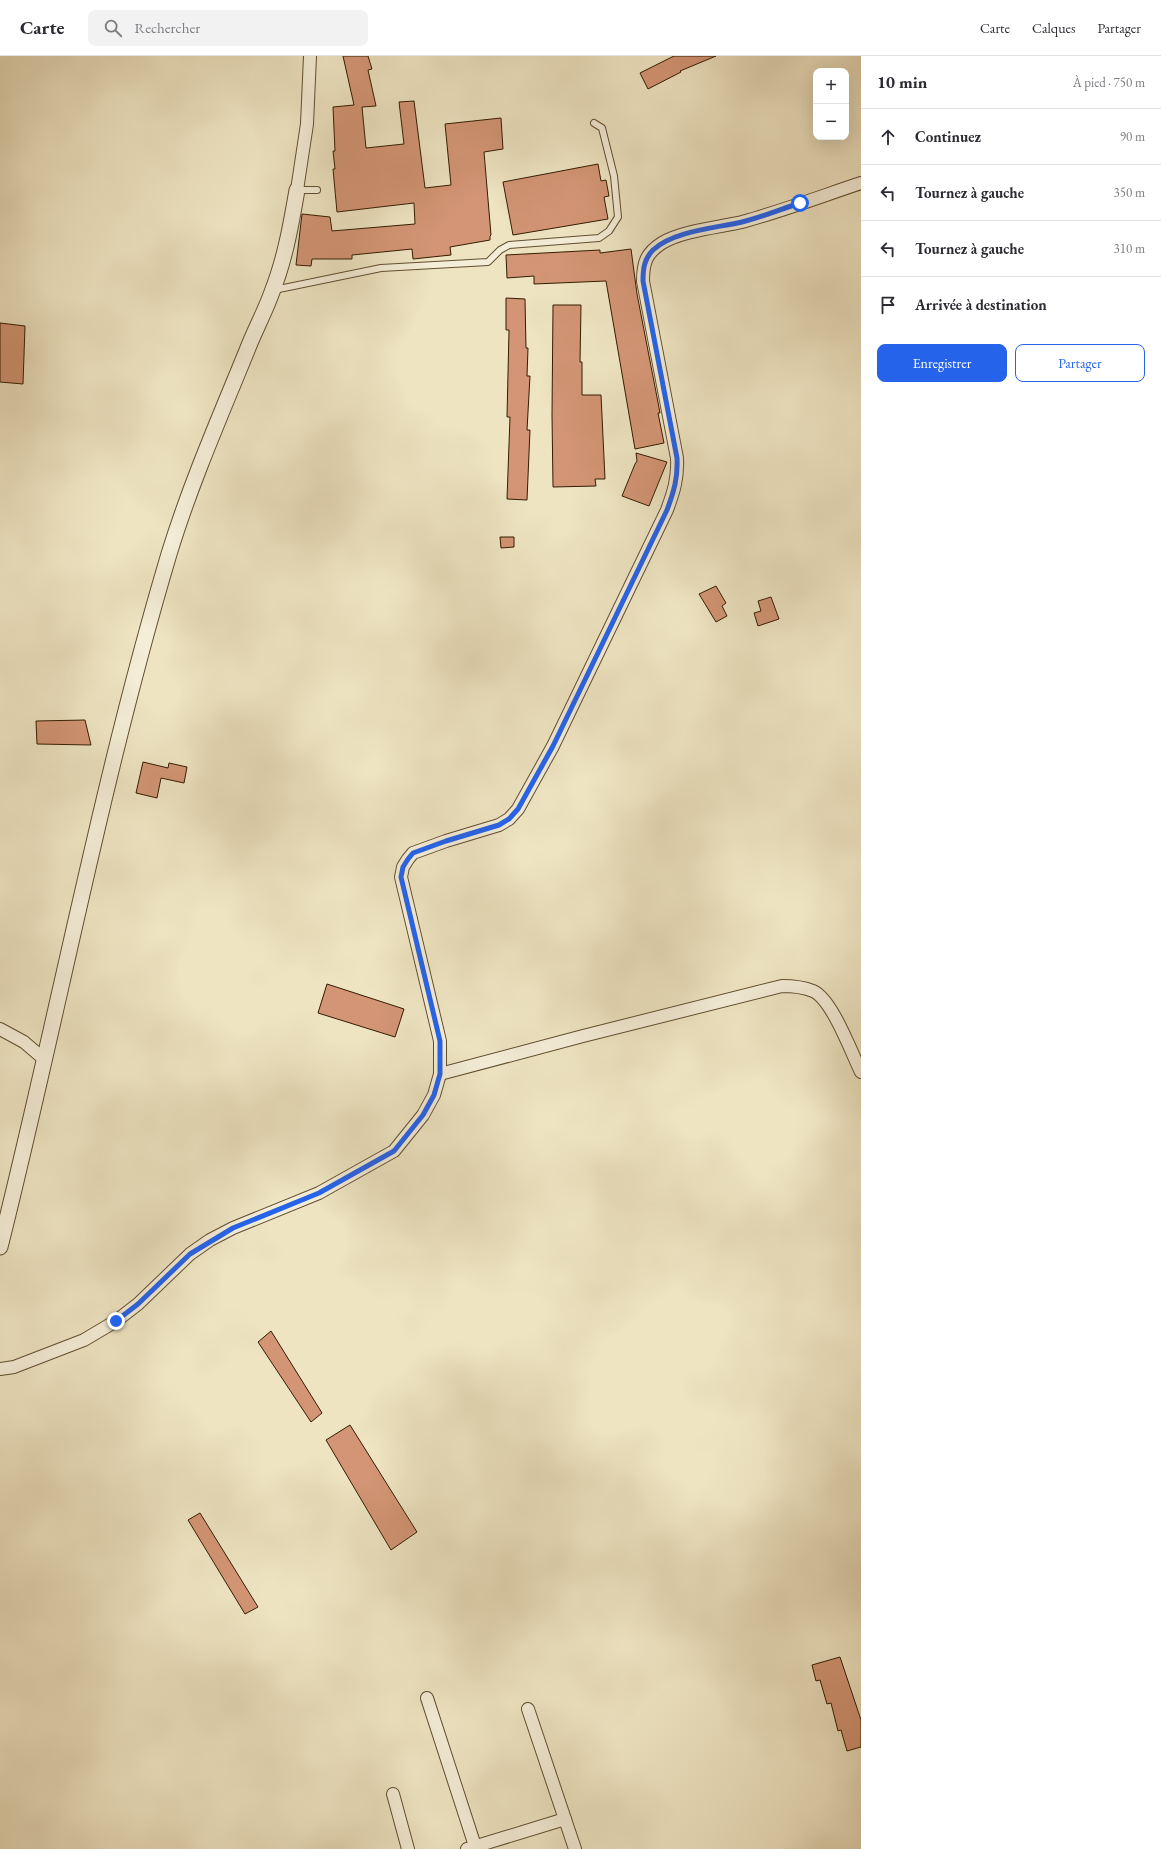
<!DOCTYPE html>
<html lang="fr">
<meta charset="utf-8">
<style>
:root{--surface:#fff;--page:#f2f2f3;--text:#2b2b33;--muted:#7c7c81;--line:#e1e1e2;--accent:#2563eb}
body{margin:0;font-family:"EB Garamond",serif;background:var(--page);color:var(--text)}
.controls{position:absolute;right:12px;top:12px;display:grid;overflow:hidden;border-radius:8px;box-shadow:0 4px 16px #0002}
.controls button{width:36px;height:36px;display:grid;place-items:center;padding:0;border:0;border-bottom:1px solid var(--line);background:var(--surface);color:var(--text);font:20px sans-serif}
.stop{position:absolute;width:12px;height:12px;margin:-9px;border:3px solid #2563eb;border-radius:50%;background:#fff}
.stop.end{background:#2563eb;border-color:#fff;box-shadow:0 1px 4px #0008}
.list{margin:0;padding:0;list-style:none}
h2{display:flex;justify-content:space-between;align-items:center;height:52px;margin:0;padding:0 16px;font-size:17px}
h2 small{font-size:13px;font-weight:400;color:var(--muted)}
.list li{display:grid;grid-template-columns:26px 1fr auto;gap:12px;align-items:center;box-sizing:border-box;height:56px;padding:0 16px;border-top:1px solid var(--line)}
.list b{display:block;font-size:15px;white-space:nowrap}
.list em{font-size:13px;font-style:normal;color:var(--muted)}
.actions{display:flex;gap:8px;padding:12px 16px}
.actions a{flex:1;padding:9px 0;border:1px solid var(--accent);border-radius:8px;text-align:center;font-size:14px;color:var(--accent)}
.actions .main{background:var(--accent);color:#fff}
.icon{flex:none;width:22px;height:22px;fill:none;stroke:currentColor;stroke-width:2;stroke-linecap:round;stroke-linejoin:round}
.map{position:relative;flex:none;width:861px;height:1793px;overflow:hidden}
header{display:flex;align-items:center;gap:24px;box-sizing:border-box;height:56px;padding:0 20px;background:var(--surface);border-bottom:1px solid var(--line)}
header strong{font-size:19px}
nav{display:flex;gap:22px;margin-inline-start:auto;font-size:14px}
.search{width:280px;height:36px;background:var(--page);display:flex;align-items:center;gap:10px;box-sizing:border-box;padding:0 14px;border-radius:8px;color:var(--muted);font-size:15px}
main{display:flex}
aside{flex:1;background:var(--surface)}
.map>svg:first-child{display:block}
.building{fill:#d39575;stroke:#331c00}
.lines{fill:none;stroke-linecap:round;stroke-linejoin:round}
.service-casing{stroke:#624e30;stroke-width:8}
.minor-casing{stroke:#624e30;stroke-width:14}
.tertiary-casing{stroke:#624e30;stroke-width:17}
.service{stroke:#f4edd7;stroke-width:6}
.minor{stroke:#f4edd7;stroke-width:12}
.tertiary{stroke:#f4edd7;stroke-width:15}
.route{stroke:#2563eb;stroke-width:5}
</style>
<header>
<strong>Carte</strong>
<div class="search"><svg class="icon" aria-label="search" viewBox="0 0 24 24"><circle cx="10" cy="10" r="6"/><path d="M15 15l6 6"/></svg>Rechercher</div>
<nav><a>Carte</a><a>Calques</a><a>Partager</a></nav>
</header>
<main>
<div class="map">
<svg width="861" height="1793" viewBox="0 0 861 1793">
<rect width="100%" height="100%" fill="#eee4c2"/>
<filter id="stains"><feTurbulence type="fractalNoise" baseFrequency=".005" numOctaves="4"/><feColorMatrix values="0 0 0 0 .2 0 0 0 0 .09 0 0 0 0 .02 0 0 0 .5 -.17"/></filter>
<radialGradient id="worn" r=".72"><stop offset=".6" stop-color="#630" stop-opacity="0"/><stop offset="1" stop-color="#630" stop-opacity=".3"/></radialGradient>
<g class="building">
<path d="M343,0H368L372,13L368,14L376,50L362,51L366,92L404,88L399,46L414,45L425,132L451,129L445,68L501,62L503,93L484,96L491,179L490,180V184L450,191L451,199L413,203L412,193L352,199V203H312L311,210L296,209L302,158L330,161L332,175L415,168L414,147L337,156L333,113H335L333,95H335L333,51L354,49Z"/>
<path d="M674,0H716L680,15L681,16L648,33L640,17Z"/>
<path d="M598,108L601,125L606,124L609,140L604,141L608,163L513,179L503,126Z"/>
<path d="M631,193L637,238L656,336L660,357H658L664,387L635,393L606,225L534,228V220L507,222L506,199L600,194V197Z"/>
<path d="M506,242L525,243L526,292H528L527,320H530L527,374H530L527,444L507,443L510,361H507L509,274H506Z"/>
<path d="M553,249H581L580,306H582V339H601L605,423H595L596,430L553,431L552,359Z"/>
<path d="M0,267L25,270L23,328L0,326Z"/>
<path d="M636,397L667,406L649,450L622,440L635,408L637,405Z"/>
<path d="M500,481H514V491L501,492Z"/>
<path d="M716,530L726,547L722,550L727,560L716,566L699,538Z"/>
<path d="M771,541L779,563L758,570L754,557L761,555L758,545Z"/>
<path d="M85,664L91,689L37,688L36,665Z"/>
<path d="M143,706L168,712L169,707L187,711L184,727L161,722L157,742L136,737Z"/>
<path d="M327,928L404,953L395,981L318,957Z"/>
<path d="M271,1275L322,1357L311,1366L258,1286Z"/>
<path d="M350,1369L417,1476L391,1494L326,1384Z"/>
<path d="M200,1457L258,1551L245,1558L188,1464Z"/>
<path d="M840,1601L861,1664V1691L847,1695L841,1674L838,1675L831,1647L827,1648L820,1624L816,1625L812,1609Z"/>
</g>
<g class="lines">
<g class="service-casing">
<g id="service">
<path d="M297,134H317"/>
<path d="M274,234L381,212L488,206L500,194L509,189L599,182L609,175L618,161L614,120L602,72L594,67"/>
</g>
</g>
<g class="minor-casing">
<g id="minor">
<path d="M297,134L307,68L310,0"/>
<path d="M0,973L24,986L45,1004"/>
<path d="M440,1018L583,980L782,930C792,930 803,931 813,935C832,943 851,996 861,1016"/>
<path d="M0,1313L14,1311L84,1284L116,1265L138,1248L190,1198L210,1184L233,1172L319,1137L394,1095L423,1059L434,1039L440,1018V985L401,821L403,811L408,803L413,797L446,785L499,769L509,763L518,753L553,690L667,454C674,435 678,422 677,402L643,225C643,207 646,197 662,187C681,175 720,171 742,166C782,155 822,140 861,127"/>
<path d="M427,1642L476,1793"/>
<path d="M528,1653L575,1793"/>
<path d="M393,1738L408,1793"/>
<path d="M467,1793L565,1763"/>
</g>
</g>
<g class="tertiary-casing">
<path id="tertiary" d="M0,1191C58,960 101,726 169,498C191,426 222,356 250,287C257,270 266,253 272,236C285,203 291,169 297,134"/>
</g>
<use href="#service" class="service"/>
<use href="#minor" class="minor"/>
<use href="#tertiary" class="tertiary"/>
</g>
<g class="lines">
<path class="route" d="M116,1265L138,1248L190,1198L233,1172L319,1137L394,1095L423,1059L434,1039L440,1018V985L401,821L403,811L408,803L413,797L446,785L499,769L509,763L518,753L553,690L667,454C674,435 678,422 677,402L643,225C643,213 644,203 653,194C673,175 716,172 742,166C762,161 781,153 800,147"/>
</g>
<rect width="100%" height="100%" filter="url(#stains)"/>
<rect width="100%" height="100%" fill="url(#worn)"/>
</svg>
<div class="controls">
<button>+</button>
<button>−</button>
</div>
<div class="stop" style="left:800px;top:147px"></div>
<div class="stop end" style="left:116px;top:1265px"></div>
</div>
<aside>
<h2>10 min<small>À pied · 750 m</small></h2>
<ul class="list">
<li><svg class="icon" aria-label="ahead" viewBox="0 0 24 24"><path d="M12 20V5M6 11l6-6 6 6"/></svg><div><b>Continuez</b></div><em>90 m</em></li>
<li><svg class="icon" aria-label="left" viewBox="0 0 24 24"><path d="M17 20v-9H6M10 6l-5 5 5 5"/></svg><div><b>Tournez à gauche</b></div><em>350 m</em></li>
<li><svg class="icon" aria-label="left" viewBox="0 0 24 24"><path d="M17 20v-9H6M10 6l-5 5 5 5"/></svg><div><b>Tournez à gauche</b></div><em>310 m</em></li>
<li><svg class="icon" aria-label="arrive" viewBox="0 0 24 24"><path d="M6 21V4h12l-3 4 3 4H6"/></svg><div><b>Arrivée à destination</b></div></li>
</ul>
<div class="actions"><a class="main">Enregistrer</a><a>Partager</a></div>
</aside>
</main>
